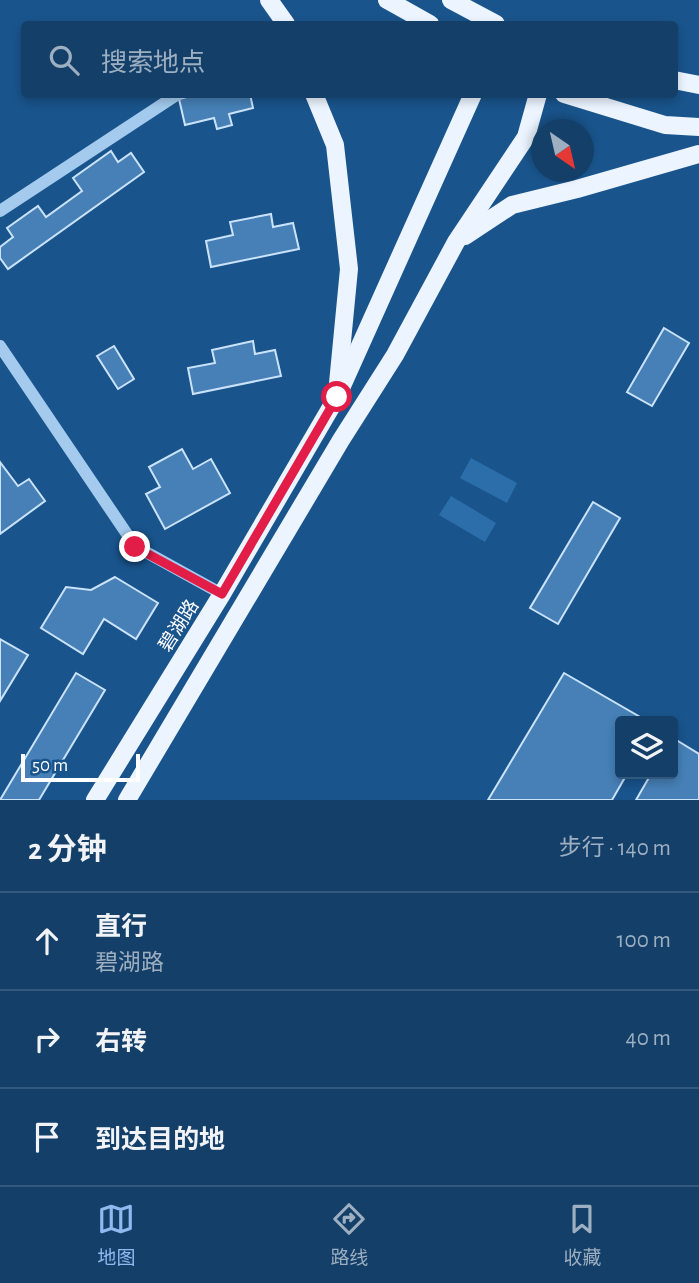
<!DOCTYPE html>
<html lang="zh">
<meta charset="utf-8">
<style>
:root{--surface:#133f69;--page:#204a71;--text:#f1f3f6;--muted:#9dafc0;--line:#32587d;--accent:#90b9f0}
body{margin:0;font-family:"Alegreya Sans","Noto Sans SC",sans-serif;background:var(--page);color:var(--text)}
.controls{position:absolute;right:21px;bottom:21px;display:grid;overflow:hidden;border-radius:7px;box-shadow:0 4px 10px #0003}
.controls button{width:63px;height:63px;display:grid;place-items:center;padding:0;border:0;border-bottom:2px solid var(--line);background:var(--surface);color:var(--text);font:35px sans-serif}
.compass{position:absolute;left:531px;top:119px;width:63px;height:63px;border-radius:50%;background:var(--surface);box-shadow:0 4px 10px #0003;rotate:146deg}
.scale{position:absolute;left:21px;bottom:18px;width:119px;box-sizing:border-box;padding-left:7px;border:4px solid #fff;border-top:0;font-size:19px;line-height:24px;white-space:nowrap;color:#fff;-webkit-text-stroke:5px #19548c;paint-order:stroke}
.stop{position:absolute;width:21px;height:21px;margin:-16px;border:5px solid #e11d48;border-radius:50%;background:#fff}
.stop.end{background:#e11d48;border-color:#fff;box-shadow:0 2px 7px #0008}
.list{margin:0;padding:0;list-style:none}
h2{display:flex;justify-content:space-between;align-items:center;height:91px;margin:0;padding:0 28px;font-size:30px}
h2 small{font-size:23px;font-weight:400;color:var(--muted)}
.list li{display:grid;grid-template-columns:46px 1fr auto;gap:21px;align-items:center;box-sizing:border-box;height:98px;padding:0 28px;border-top:2px solid var(--line)}
.list b{display:block;font-size:26px;white-space:nowrap}
.list p{margin:0;font-size:23px;white-space:nowrap;color:var(--muted)}
.list em{font-size:23px;font-style:normal;color:var(--muted)}
.icon{flex:none;width:38px;height:38px;fill:none;stroke:currentColor;stroke-width:2;stroke-linecap:round;stroke-linejoin:round}
.map{position:relative;flex:none;width:699px;height:800px;overflow:hidden}
.search{position:absolute;background:var(--surface);box-shadow:0 4px 10px #0003;left:21px;right:21px;top:21px;height:77px;display:flex;align-items:center;gap:18px;box-sizing:border-box;padding:0 24px;border-radius:7px;color:var(--muted);font-size:26px}
.sheet{height:385px;background:var(--surface)}
nav{display:flex;justify-content:space-around;align-items:center;box-sizing:border-box;height:98px;border-top:2px solid var(--line);background:var(--surface);font-size:19px;color:var(--muted)}
nav a{display:grid;justify-items:center;gap:4px}
nav .on{color:var(--accent)}
.map>svg:first-child{display:block}
.green{fill:#2c6eaa}
.building{fill:#4680b6;stroke:#cae3fa;stroke-width:2}
.lines{fill:none;stroke-linecap:round;stroke-linejoin:round}
.minor{stroke:#a4cbee;stroke-width:12}
.major{stroke:#ebf4ff;stroke-width:18}
.route{stroke:#e11d48;stroke-width:9}
.labels{text-anchor:middle;stroke-width:6;stroke-linejoin:round;paint-order:stroke}
.street-label{font-size:19px;fill:#fff;stroke:#19548c}
</style>
<div class="map">
<svg width="699" height="800" viewBox="0 0 699 800">
<rect width="100%" height="100%" fill="#19548c"/>
<g class="green">
<path d="M471,458L517,483L507,503L460,478Z"/>
<path d="M451,496L496,523L485,542L439,515Z"/>
</g>
<g class="building">
<path d="M198,94H250L253,108L229,114L232,125L217,129L214,118L185,125L179,99Z"/>
<path d="M111,151L118,162L131,153L144,172L8,269L0,258V247L13,237L7,228L38,206L46,217L82,191L73,178Z"/>
<path d="M271,214L273,227L293,223L299,249L211,267L206,241L233,235L230,222Z"/>
<path d="M664,328L689,343L652,406L627,392Z"/>
<path d="M253,341L255,354L275,350L281,376L193,394L188,368L215,363L212,350Z"/>
<path d="M114,346L134,379L118,389L97,356Z"/>
<path d="M182,449L193,469L211,459L230,493L165,529L146,494L160,487L149,467Z"/>
<path d="M0,462L18,486L29,479L45,501L0,534Z"/>
<path d="M593,502L620,518L558,624L530,608Z"/>
<path d="M115,577L158,603L136,639L104,619L83,654L41,628L66,587L91,590Z"/>
<path d="M0,639L28,655L0,701Z"/>
<path d="M76,673L105,690L39,800H0Z"/>
<path d="M564,673L647,721H620V774H627L612,800H488Z"/>
<path d="M673,738L699,754V800H636L651,774H673Z"/>
</g>
<g class="lines">
<g class="minor">
<path d="M0,211L178,94"/>
<path d="M0,346L135,546L222,594"/>
</g>
<g class="major">
<path d="M269,0L286,24"/>
<path d="M387,0L430,24"/>
<path d="M451,0L496,24"/>
<path d="M674,80L699,85"/>
<path d="M314,94L335,145L349,269L338,383"/>
<path d="M564,94L665,125L699,127"/>
<path d="M465,236L512,205L577,189L699,154"/>
<path d="M95,800L222,594L337,397L473,94"/>
<path d="M127,800L341,440L395,355L456,242L526,137L538,94"/>
</g>
</g>
<g class="lines">
<path class="route" d="M135,547L222,594L337,397"/>
</g>
<g class="labels">
<g class="street-label">
<text transform="translate(178 625) rotate(-58)" y="7">碧湖路</text>
</g>
</g>
</svg>
<div class="controls">
<button><svg class="icon" aria-label="layers" viewBox="0 0 24 24"><path d="M12 4l9 5-9 5-9-5zM3 14l9 5 9-5"/></svg></button>
</div>
<svg class="compass" viewBox="-18 -18 36 36"><path d="M0-13l5 13h-10z" fill="#e53935"/><path d="M0 13l5-13h-10z" fill="#9dafc0"/></svg>
<div class="scale">50 m</div>
<div class="stop" style="left:337px;top:397px"></div>
<div class="stop end" style="left:135px;top:547px"></div>
<div class="search"><svg class="icon" aria-label="search" viewBox="0 0 24 24"><circle cx="10" cy="10" r="6"/><path d="M15 15l6 6"/></svg>搜索地点</div>
</div>
<section class="sheet">
<h2>2 分钟<small>步行 · 140 m</small></h2>
<ul class="list">
<li><svg class="icon" aria-label="ahead" viewBox="0 0 24 24"><path d="M12 20V5M6 11l6-6 6 6"/></svg><div><b>直行</b><p>碧湖路</p></div><em>100 m</em></li>
<li><svg class="icon" aria-label="right" viewBox="0 0 24 24"><path d="M7 20v-9h11M14 6l5 5-5 5"/></svg><div><b>右转</b></div><em>40 m</em></li>
<li><svg class="icon" aria-label="arrive" viewBox="0 0 24 24"><path d="M6 21V4h12l-3 4 3 4H6"/></svg><div><b>到达目的地</b></div></li>
</ul>
</section>
<nav>
<a class="on"><svg class="icon" aria-label="map" viewBox="0 0 24 24"><path d="M3 6l6-2 6 2 6-2v14l-6 2-6-2-6 2zM9 4v14M15 6v14"/></svg>地图</a>
<a><svg class="icon" aria-label="directions" viewBox="0 0 24 24"><path d="M12 3l9 9-9 9-9-9zM9 14v-3h6M13 9l2 2-2 2"/></svg>路线</a>
<a><svg class="icon" aria-label="saved" viewBox="0 0 24 24"><path d="M7 4h10v16l-5-4-5 4z"/></svg>收藏</a>
</nav>
